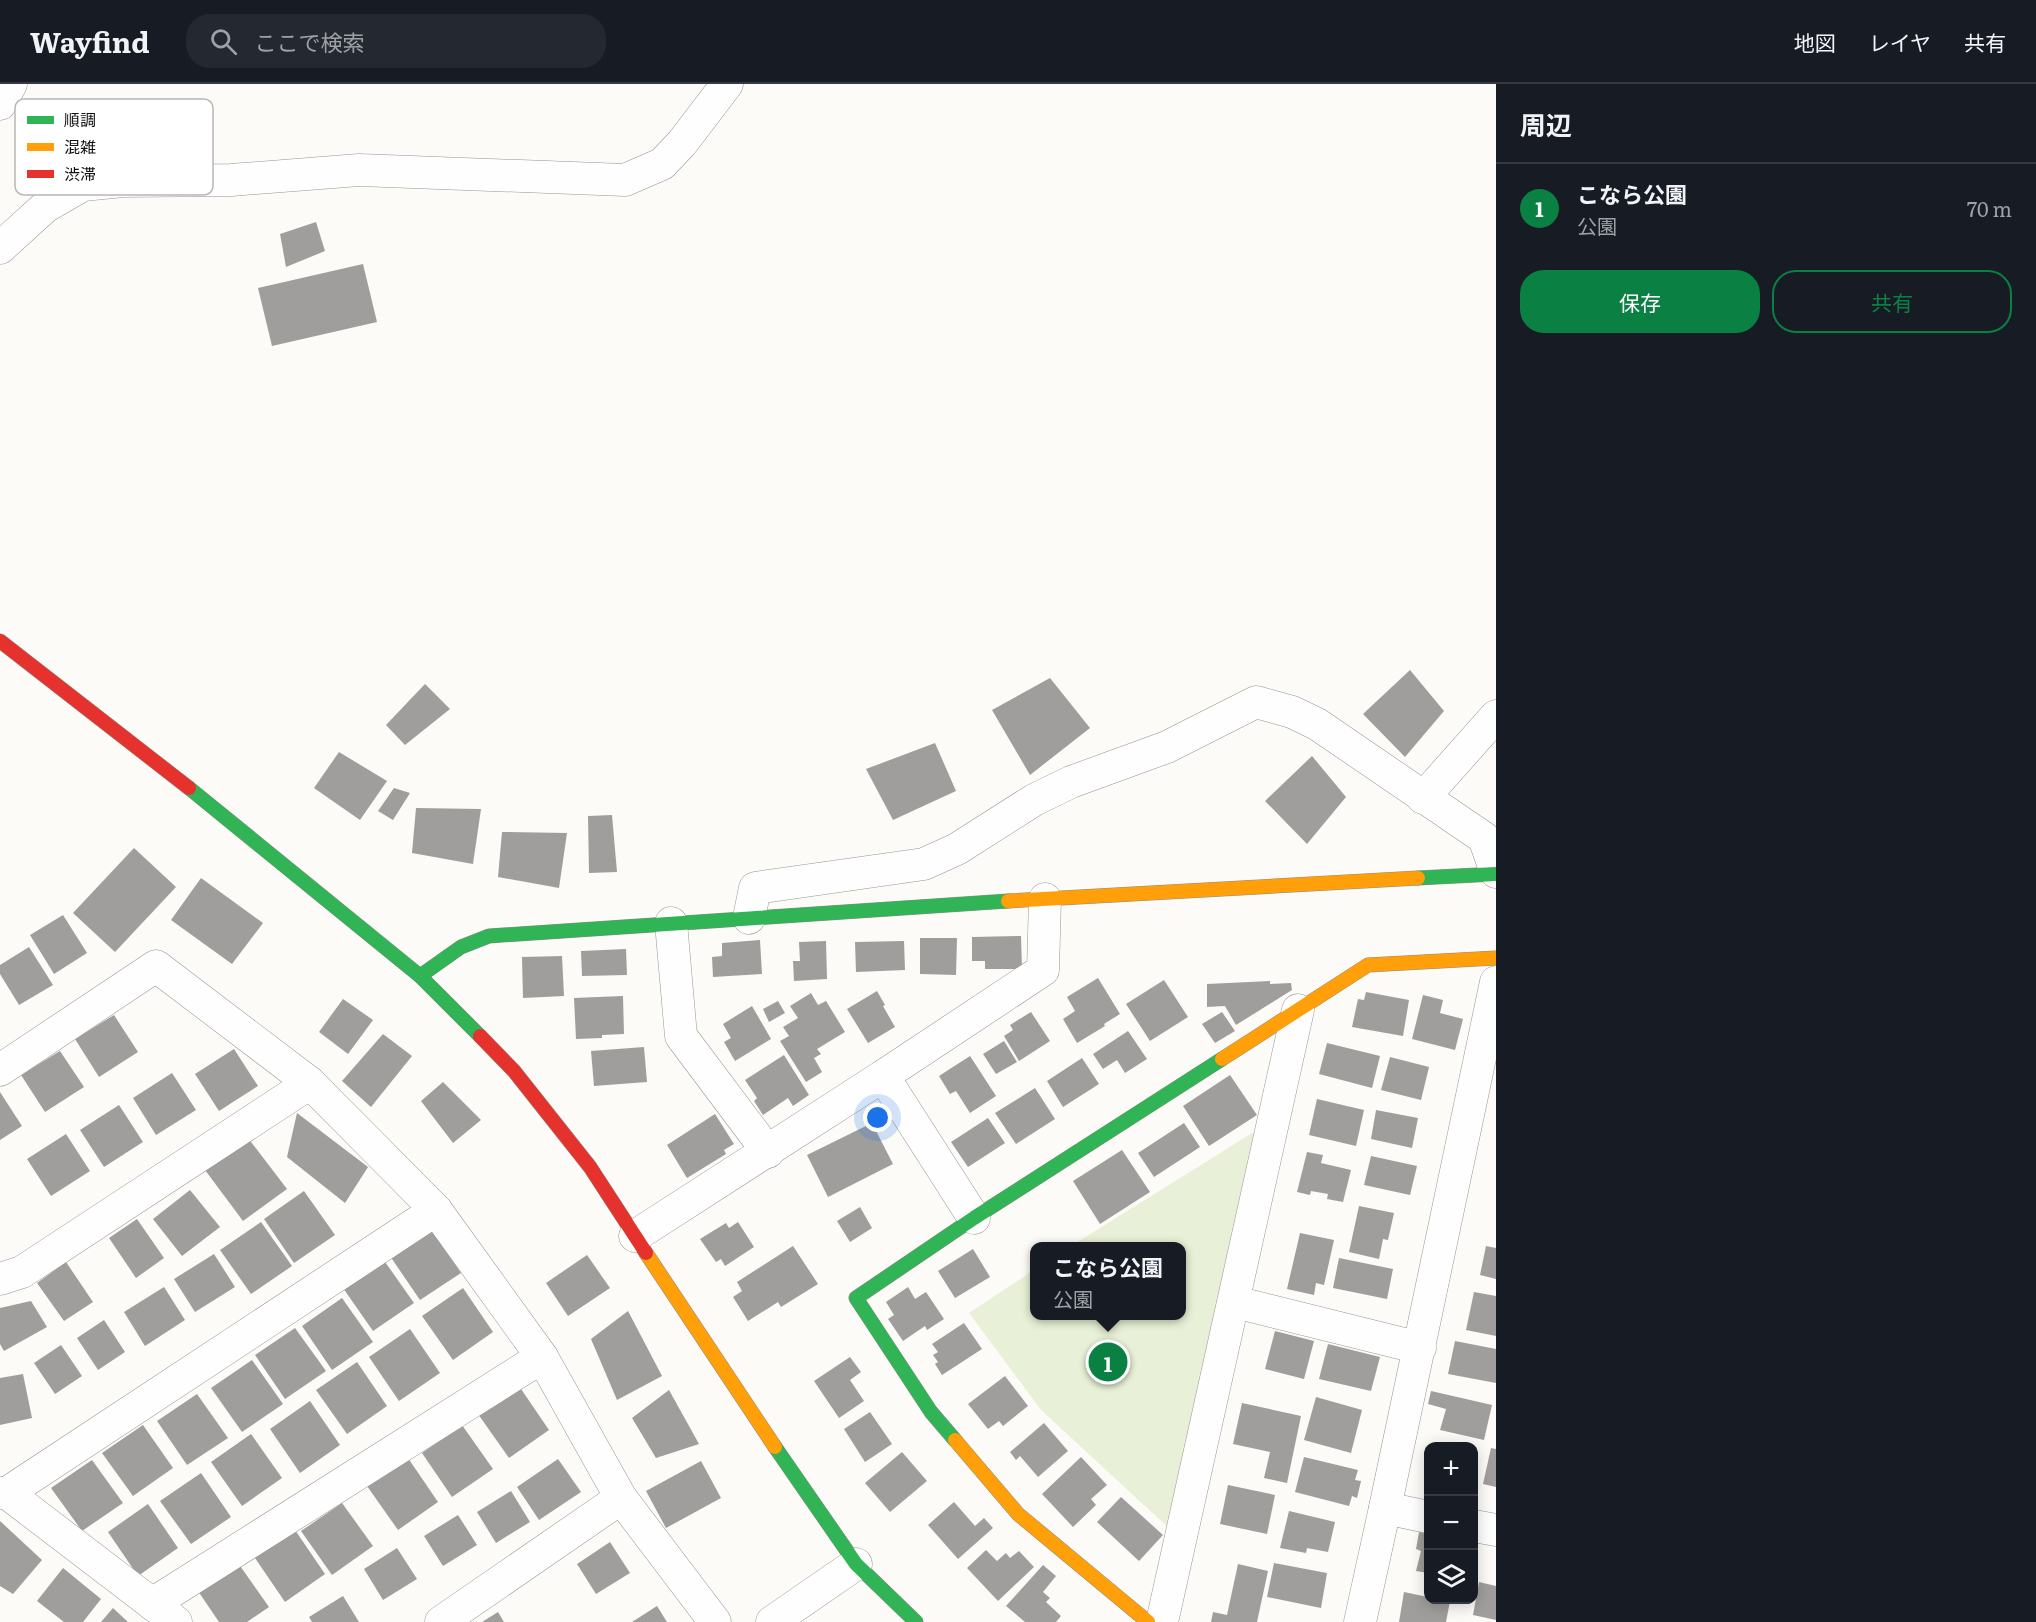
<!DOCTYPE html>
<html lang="ja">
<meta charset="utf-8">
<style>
:root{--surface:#171b24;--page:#242831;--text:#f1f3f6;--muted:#9ea1a6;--line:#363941;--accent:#0b8043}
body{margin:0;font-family:Literata,"Noto Sans JP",serif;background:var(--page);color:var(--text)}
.controls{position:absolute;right:18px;bottom:18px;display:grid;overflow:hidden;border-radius:12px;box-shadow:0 3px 15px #0003}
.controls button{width:54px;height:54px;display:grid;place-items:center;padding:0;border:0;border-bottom:2px solid var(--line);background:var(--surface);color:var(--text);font:30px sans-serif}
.you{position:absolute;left:878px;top:1034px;width:21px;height:21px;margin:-15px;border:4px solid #fff;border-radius:50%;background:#1a73e8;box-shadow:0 0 0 9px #1a73e833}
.badge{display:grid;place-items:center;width:39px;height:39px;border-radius:50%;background:var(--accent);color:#fff;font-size:20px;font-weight:700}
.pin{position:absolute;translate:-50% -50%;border:3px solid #fff;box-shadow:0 2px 6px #0006}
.popup{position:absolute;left:1030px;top:1158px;width:156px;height:78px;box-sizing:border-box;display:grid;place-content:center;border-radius:12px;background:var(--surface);filter:drop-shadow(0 2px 4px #0005);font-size:20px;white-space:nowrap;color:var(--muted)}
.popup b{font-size:22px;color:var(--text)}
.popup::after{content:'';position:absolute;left:50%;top:100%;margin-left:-12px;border:12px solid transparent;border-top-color:var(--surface)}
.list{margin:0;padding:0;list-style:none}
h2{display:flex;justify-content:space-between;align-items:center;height:78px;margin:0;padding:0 24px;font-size:26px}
h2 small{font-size:20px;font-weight:400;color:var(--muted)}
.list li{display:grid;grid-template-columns:39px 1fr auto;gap:18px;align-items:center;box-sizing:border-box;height:90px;padding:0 24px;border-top:2px solid var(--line)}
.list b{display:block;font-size:22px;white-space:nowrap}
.list p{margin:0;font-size:20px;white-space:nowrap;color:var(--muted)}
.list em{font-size:20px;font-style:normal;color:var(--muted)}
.actions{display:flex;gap:12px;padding:18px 24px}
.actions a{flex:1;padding:14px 0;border:2px solid var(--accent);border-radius:24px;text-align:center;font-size:21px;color:var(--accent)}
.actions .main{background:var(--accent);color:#fff}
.icon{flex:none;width:33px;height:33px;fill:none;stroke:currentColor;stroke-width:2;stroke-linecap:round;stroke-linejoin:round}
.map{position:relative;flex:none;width:1496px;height:1538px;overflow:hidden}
header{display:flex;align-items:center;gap:36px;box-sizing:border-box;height:84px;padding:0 30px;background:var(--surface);border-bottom:2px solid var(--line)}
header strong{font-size:28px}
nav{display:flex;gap:33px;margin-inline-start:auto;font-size:21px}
.search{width:420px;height:54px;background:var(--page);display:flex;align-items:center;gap:15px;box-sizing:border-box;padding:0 21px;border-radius:24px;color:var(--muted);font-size:22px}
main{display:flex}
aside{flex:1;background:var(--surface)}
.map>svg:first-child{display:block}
.green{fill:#e8f1d7}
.building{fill:#a09e9c}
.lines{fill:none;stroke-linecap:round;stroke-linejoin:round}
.street-casing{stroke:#969694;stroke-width:33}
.fast-casing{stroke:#8d8c8b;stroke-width:15}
.slow-casing{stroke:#8d8c8b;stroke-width:15}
.jam-casing{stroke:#8d8c8b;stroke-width:15}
.street{stroke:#fffefe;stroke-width:32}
.fast{stroke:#30b455;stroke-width:14}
.slow{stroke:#ff9f0a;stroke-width:14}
.jam{stroke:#e5322d;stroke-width:14}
.key{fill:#fff;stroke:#b7b7b7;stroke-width:1.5}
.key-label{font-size:16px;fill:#101010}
</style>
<header>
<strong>Wayfind</strong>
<div class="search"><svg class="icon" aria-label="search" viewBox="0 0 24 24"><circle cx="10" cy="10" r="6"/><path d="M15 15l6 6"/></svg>ここで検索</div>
<nav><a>地図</a><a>レイヤ</a><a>共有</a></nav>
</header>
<main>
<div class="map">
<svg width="1496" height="1538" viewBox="0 0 1496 1538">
<rect width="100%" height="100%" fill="#fcfbf7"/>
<path class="green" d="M1257,1046L1171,1446L1041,1326L969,1229L1034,1186V1232H1182V1162H1071Z"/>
<g class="building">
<path d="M316,138L325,167L286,183L280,150Z"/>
<path d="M363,180L377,238L272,262L258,204Z"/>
<path d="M1410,586L1444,627L1405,673L1363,630Z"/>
<path d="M1050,594L1090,644L1030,691L992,626Z"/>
<path d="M425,600L450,625L405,661L386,641Z"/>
<path d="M935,659L956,707L893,736L866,685Z"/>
<path d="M339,668L387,697L360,736L314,704Z"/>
<path d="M1312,672L1346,713L1307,760L1265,717Z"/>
<path d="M394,704L410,709L393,736L378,727Z"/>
<path d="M416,724L481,725L473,780L412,769Z"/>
<path d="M612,731L617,788L589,789L588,732Z"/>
<path d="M502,748L567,749L559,804L498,793Z"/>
<path d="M134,764L176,803L115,868L73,829Z"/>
<path d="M201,794L263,839L232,880L171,836Z"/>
<path d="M63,831L87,869L54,890L30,851Z"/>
<path d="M1021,852L1022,885H985V877H972V853Z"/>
<path d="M920,854H957L956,891L920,890Z"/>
<path d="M760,856L762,890L713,893L712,873L722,872V859Z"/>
<path d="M826,857L827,895L794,897L793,877H800L799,858Z"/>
<path d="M904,857L905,886L856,888L855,858Z"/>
<path d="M29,863L53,901L19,921L0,890V881Z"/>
<path d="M626,865L627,891L582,892L581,867Z"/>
<path d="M562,872L564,912L523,914L522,873Z"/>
<path d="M1098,894L1120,930L1104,940L1105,942L1077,959L1063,935L1075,927L1067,913Z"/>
<path d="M1164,896L1188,933L1150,957L1126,920Z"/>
<path d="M1270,897V900L1291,899L1292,906L1236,941L1225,922L1207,923V900Z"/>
<path d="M877,907L885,921L883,922L895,943L868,959L847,925Z"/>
<path d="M1366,908L1409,916L1403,952L1352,943L1358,915L1364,916Z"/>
<path d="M811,909L818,921L826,917L845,948L817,965L821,970L814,974L822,988L806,998L780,957L789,952L783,943L798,934L790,922Z"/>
<path d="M1423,911L1443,916L1440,929L1463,935L1455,966L1412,955Z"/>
<path d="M623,912L624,950L602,951V954L576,955L574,914Z"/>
<path d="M343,915L373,936L348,970L319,948Z"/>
<path d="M778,917L785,929L769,938L763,925Z"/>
<path d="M752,922L771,955L735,977L724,958L731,954L723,940Z"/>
<path d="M1031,928L1050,957L1019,977L1004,952L1013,946L1010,941Z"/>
<path d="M1222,928L1235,947L1215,959L1202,940Z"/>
<path d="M114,931L138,968L99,993L75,955Z"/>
<path d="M1128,947L1147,975L1125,989L1117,976L1103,985L1093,970Z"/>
<path d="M383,950L412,972L371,1023L342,997Z"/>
<path d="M1004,957L1017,978L996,990L983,970Z"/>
<path d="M1327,959L1380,972L1372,1004L1319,990Z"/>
<path d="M644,963L647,998L594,1002L591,967Z"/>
<path d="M234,965L258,1002L219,1027L195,990Z"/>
<path d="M60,967L84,1003L45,1028L21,991Z"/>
<path d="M784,971L809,1011L793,1022L788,1014L763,1031L754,1017L757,1014L745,996Z"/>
<path d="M970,972L996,1012L970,1029L956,1007L950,1010L939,992Z"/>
<path d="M1390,973L1429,983L1421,1016L1381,1006Z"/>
<path d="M1082,974L1099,1000L1063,1023L1047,997Z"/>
<path d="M172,989L196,1026L156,1051L133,1014Z"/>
<path d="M1230,991L1257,1031L1209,1062L1183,1022Z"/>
<path d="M443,998L481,1036L453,1059L421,1017Z"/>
<path d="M1035,1004L1055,1035L1016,1060L995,1029Z"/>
<path d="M0,1008L22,1042L0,1056Z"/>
<path d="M1317,1015L1364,1026L1356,1062L1309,1051Z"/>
<path d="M119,1021L143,1058L104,1083L80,1046Z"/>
<path d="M1376,1026L1418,1034L1412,1064L1371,1055Z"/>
<path d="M297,1029L368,1083L345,1119L287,1073Z"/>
<path d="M715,1030L734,1060L724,1066L726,1070L687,1094L667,1061Z"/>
<path d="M988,1034L1005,1059L968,1083L951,1058Z"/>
<path d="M872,1039L893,1080L828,1113L807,1071Z"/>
<path d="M1184,1039L1200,1063L1154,1093L1138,1069Z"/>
<path d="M66,1050L90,1087L51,1112L27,1075Z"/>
<path d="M248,1054L287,1105L243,1137L205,1086Z"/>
<path d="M1122,1066L1150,1108L1100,1140L1073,1097Z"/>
<path d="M1307,1068L1323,1071L1321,1079L1351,1086L1343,1118L1327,1115L1328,1110L1311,1107L1310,1111L1297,1108Z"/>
<path d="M1371,1072L1417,1082L1410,1111L1364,1101Z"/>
<path d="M190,1106L220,1143L182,1172L153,1135Z"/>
<path d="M304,1107L335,1151L294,1179L264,1135Z"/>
<path d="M1359,1122L1394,1129L1388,1156L1383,1155L1379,1175L1349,1168Z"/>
<path d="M860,1123L872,1144L850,1158L837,1137Z"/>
<path d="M137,1135L164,1174L136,1194L109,1154Z"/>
<path d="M261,1138L292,1182L251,1210L220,1166Z"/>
<path d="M738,1138L754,1163L725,1182L721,1175L716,1178L700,1155L726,1139L729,1144Z"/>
<path d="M431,1145L461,1189L420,1216L390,1172Z"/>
<path d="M1300,1149L1334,1156L1324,1201L1316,1199L1314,1211L1287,1205Z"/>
<path d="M793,1162L818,1200L781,1223L778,1218L748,1237L733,1213L742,1207L737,1198Z"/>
<path d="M1486,1162L1496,1164V1195L1480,1191Z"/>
<path d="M973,1165L990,1193L955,1214L938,1187Z"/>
<path d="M214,1170L235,1203L195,1228L174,1195Z"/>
<path d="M587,1171L610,1204L568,1232L546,1199Z"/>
<path d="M1339,1174L1393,1185L1387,1215L1333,1204Z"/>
<path d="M383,1175L414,1219L373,1247L343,1204Z"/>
<path d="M66,1178L93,1218L64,1237L37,1199Z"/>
<path d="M164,1203L185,1236L145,1262L124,1228Z"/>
<path d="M908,1203L915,1215L926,1208L944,1235L927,1246L925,1242L903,1257L888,1235L894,1231L886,1218Z"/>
<path d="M463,1204L493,1248L453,1276L422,1232Z"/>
<path d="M1474,1208L1496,1212V1252L1466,1246Z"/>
<path d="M342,1214L373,1258L332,1286L302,1242Z"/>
<path d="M31,1217L47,1243L4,1267L0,1260V1224Z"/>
<path d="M628,1227L662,1292L617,1316L591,1255Z"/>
<path d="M104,1236L125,1268L98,1286L77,1254Z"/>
<path d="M964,1239L982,1265L942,1291L935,1280L938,1278L933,1271L938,1268L932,1260Z"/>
<path d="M295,1244L326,1287L285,1315L255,1271Z"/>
<path d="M410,1245L440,1289L399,1317L369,1273Z"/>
<path d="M1275,1247L1314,1257L1304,1295L1265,1285Z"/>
<path d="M1455,1257L1496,1265V1299L1448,1290Z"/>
<path d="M1328,1260L1380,1273L1371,1307L1319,1295Z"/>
<path d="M61,1261L82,1292L55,1310L34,1279Z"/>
<path d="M850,1273L861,1288L850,1296L864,1317L839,1334L814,1297Z"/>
<path d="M252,1276L283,1320L242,1348L211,1304Z"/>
<path d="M357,1278L387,1322L347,1350L316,1306Z"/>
<path d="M23,1290L32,1334L0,1341V1294Z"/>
<path d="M1005,1292L1028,1322L1003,1342L999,1337L988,1345L968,1320Z"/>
<path d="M519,1302L549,1346L509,1374L478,1330Z"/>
<path d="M669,1306L699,1360L656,1374L632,1334Z"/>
<path d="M1431,1307L1492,1321L1484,1356L1440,1346L1446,1325L1428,1320Z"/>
<path d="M197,1310L228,1354L187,1381L157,1337Z"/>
<path d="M1316,1313L1362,1326L1351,1369L1304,1356Z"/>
<path d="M310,1317L340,1361L300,1389L270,1345Z"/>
<path d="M1242,1319L1301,1332L1287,1399L1264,1394L1270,1368L1233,1360Z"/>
<path d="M870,1328L892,1360L865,1378L844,1345Z"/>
<path d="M1044,1339L1068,1367L1038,1393L1020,1372L1016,1376L1010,1368Z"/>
<path d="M143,1341L173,1384L133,1412L102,1369Z"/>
<path d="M462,1341L493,1385L452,1413L422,1369Z"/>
<path d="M251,1350L282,1394L242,1422L211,1378Z"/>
<path d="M1491,1364L1496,1365V1403L1483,1400Z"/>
<path d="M902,1368L927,1397L890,1428L865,1399Z"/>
<path d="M1081,1373L1107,1401L1091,1415L1096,1421L1073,1443L1042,1410Z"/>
<path d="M1304,1373L1358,1386L1355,1396L1361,1397L1357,1414L1352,1412L1349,1422L1295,1408Z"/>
<path d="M408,1374L438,1418L398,1446L367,1402Z"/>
<path d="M558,1375L581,1408L539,1436L517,1403Z"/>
<path d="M92,1376L123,1419L82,1447L51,1404Z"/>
<path d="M701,1377L721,1414L666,1444L646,1407Z"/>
<path d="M201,1389L231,1433L191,1460L160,1417Z"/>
<path d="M1228,1401L1275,1411L1267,1450L1220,1440Z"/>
<path d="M511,1407L530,1438L496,1459L477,1428Z"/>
<path d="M1121,1413L1163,1451L1139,1477L1097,1438Z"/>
<path d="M954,1418L975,1442L984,1434L993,1444L958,1475L928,1441Z"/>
<path d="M342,1419L373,1462L332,1491L301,1447Z"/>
<path d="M148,1420L178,1464L138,1492L108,1448Z"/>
<path d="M1289,1427L1335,1438L1328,1468L1307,1464L1306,1469L1280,1464Z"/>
<path d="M458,1431L477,1461L443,1482L424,1452Z"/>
<path d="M0,1437L42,1476L13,1510L0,1502Z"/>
<path d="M295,1446L325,1490L285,1518L255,1474Z"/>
<path d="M1419,1448L1428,1450V1489L1416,1487L1421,1467L1416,1465Z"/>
<path d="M610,1458L630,1489L596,1510L577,1480Z"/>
<path d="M397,1464L417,1495L383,1516L364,1485Z"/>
<path d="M986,1466L997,1477L1006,1469L1010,1474L1019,1467L1034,1483L998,1517L967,1484Z"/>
<path d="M238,1479L269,1523L247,1538H219L198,1507Z"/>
<path d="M1274,1479L1327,1489L1321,1524L1267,1513Z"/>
<path d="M1238,1480L1268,1487L1257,1538H1211L1213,1528L1227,1531Z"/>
<path d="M1043,1481L1056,1492L1043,1508L1050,1514L1046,1518L1061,1532L1056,1538H1025L1006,1522Z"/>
<path d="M63,1484L101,1515L83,1538H64L37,1517Z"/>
<path d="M1479,1498L1496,1502V1536L1473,1531Z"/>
<path d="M1404,1508L1428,1513V1516L1450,1517L1446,1538H1399Z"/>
<path d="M343,1512L359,1538H312L309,1533Z"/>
<path d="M657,1522L667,1538H632Z"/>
<path d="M113,1524L128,1538H101Z"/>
<path d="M498,1528L504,1538H482Z"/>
</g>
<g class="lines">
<g class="street-casing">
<g id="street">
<path d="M0,20L11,0"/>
<path d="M0,164L45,123L83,101L123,97L231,96L359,86L625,96L662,80L682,59L727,0"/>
<path d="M1423,714L1496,632"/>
<path d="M749,834L755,804L924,780L957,765L1034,716L1071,698L1167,663L1256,618L1292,628L1317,640L1484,754L1496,788"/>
<path d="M671,839L681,952L768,1068"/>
<path d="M0,986L156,882L310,999L436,1126L542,1273L621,1414L715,1538"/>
<path d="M883,992L1043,886L1045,815"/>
<path d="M635,1152L883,992L974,1134"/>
<path d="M0,1195L22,1188L310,999"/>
<path d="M1235,1218L1420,1264"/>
<path d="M0,1409H7L176,1538"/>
<path d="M7,1409L436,1126"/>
<path d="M1428,1433L1385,1424L1496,898"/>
<path d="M1474,1442L1496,1446"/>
<path d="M152,1520L542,1273"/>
<path d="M441,1538L621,1414"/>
<path d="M772,1538L856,1480"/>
<path d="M1162,1538L1298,926"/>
<path d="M1360,1538L1385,1424"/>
</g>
</g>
<g class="fast-casing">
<g id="fast">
<path d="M189,704L420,892L480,952"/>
<path d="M1418,794L1496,790"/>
<path d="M420,892L461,863L489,852L1008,817"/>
<path d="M955,1356L931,1328L856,1214L974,1134L1222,975"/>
<path d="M775,1363L856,1480L916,1538"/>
</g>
</g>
<g class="slow-casing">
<g id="slow">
<path d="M1008,817L1418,794"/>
<path d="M1222,975L1368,881L1496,874"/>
<path d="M646,1169L775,1363"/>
<path d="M955,1356L1018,1430L1148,1538"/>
</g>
</g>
<g class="jam-casing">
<g id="jam">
<path d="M0,557L189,704"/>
<path d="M480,952L514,987L590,1083L646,1169"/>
</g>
</g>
<use href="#street" class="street"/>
<use href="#fast" class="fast"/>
<use href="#slow" class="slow"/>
<use href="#jam" class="jam"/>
</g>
<rect x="15" y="15" width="198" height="96" rx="9" class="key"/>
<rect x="27" y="32" width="27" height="8" fill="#30b455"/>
<rect x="27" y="59" width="27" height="8" fill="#ff9f0a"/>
<rect x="27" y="86" width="27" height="8" fill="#e5322d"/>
<g class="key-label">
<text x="64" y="42">順調</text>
<text x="64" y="69">混雑</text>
<text x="64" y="96">渋滞</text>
</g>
</svg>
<div class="controls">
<button>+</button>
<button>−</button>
<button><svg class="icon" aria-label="layers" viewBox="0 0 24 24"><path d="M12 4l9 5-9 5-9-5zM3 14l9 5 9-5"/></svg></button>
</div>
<div class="you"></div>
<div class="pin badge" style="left:1108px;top:1278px">1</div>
<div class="popup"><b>こなら公園</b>公園</div>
</div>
<aside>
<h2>周辺<small></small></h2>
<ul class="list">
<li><span class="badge">1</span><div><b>こなら公園</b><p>公園</p></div><em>70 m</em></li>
</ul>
<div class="actions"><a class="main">保存</a><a>共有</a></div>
</aside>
</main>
